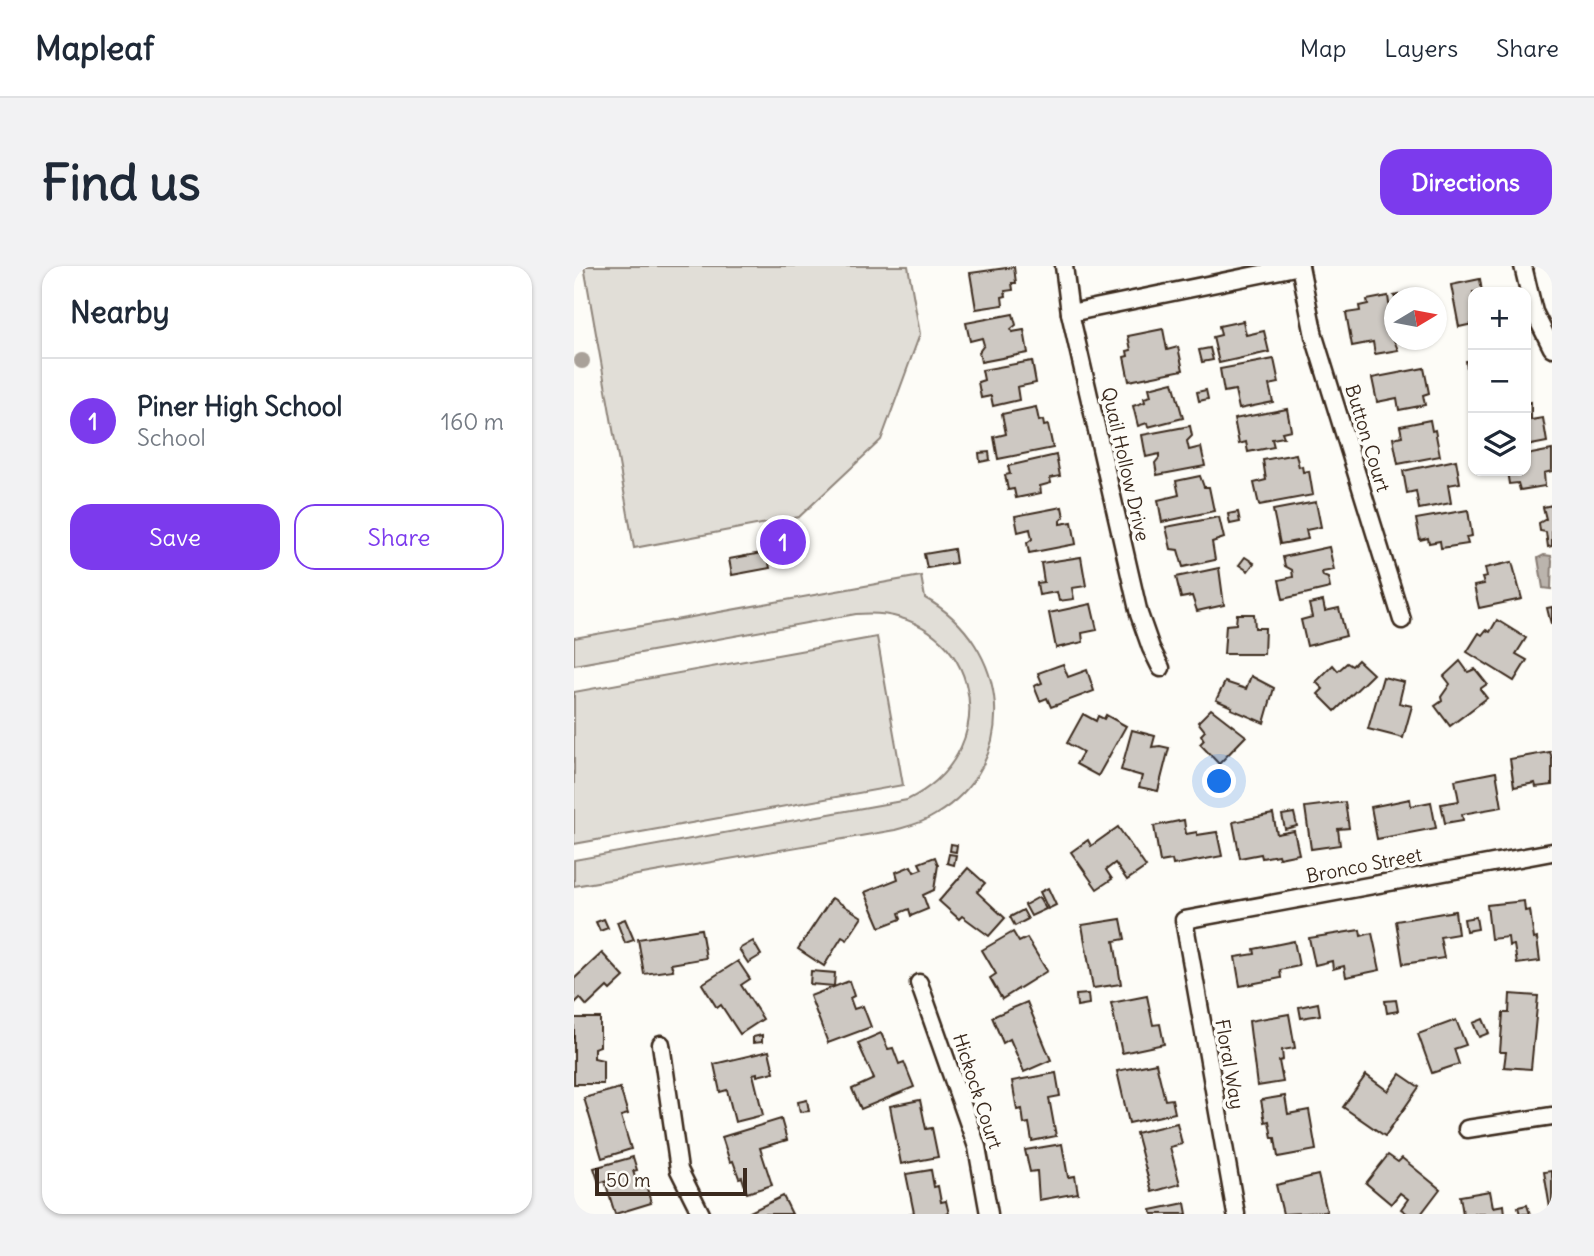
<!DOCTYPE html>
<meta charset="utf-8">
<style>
:root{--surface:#fff;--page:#f2f2f3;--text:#1f2937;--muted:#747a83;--line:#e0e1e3;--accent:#7c3aed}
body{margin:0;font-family:Delius,sans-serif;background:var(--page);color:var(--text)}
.controls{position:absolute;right:21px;top:21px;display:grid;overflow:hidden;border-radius:14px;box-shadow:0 2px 5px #0004}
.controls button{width:63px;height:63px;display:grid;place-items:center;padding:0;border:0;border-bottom:2px solid var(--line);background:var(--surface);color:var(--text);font:35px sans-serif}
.compass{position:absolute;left:810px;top:21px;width:63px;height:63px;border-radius:50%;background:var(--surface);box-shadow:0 2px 5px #0004;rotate:80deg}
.scale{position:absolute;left:21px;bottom:18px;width:152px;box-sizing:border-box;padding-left:7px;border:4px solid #3b2a1e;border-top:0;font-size:19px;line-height:24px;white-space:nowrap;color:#3b2a1e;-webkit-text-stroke:5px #fdfcf7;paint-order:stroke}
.you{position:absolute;left:646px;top:516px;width:24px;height:24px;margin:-18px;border:5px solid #fff;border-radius:50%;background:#1a73e8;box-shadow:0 0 0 10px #1a73e833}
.badge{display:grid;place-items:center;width:46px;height:46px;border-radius:50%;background:var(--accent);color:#fff;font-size:23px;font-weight:700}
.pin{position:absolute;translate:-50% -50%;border:4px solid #fff;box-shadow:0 2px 7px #0006}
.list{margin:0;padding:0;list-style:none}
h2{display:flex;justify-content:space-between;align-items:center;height:91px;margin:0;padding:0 28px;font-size:30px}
h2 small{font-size:23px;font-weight:400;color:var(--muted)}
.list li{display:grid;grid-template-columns:46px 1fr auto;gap:21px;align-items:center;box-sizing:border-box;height:126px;padding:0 28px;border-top:2px solid var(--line)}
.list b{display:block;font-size:26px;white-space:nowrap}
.list p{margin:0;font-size:23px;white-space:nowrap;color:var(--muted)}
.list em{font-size:23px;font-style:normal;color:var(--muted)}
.actions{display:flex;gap:14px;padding:21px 28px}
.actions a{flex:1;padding:16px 0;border:2px solid var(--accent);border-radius:21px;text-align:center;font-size:24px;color:var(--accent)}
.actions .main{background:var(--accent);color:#fff}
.icon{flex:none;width:38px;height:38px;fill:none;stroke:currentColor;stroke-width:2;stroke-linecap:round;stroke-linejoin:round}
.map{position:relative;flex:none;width:978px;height:948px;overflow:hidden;border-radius:21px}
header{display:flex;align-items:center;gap:42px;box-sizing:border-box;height:98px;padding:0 35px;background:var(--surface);border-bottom:2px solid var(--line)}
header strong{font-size:33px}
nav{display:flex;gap:38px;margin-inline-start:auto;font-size:24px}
.intro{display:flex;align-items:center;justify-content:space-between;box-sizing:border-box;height:168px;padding:0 42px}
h1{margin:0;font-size:49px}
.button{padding:18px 32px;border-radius:21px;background:var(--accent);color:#fff;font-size:24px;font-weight:700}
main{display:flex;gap:42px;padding:0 42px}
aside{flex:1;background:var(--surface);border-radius:21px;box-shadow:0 2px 5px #0004}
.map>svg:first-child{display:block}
.green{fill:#e1ded7;stroke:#8e847a;stroke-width:2}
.water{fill:#bbb4ad;stroke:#887d74;stroke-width:2}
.building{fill:#cdc8c2;stroke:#3b2a1e;stroke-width:2}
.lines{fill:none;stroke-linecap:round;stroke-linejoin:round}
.street-casing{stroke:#3b2a1e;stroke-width:21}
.street{stroke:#fdfcf7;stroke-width:16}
.tree{fill:#a9a199}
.labels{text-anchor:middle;stroke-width:7;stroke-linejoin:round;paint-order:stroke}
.street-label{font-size:19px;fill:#3b2a1e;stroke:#fdfcf7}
</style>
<header>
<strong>Mapleaf</strong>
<nav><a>Map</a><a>Layers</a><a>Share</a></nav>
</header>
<div class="intro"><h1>Find us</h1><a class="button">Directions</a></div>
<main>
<aside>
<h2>Nearby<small></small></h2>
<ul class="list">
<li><span class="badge">1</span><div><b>Piner High School</b><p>School</p></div><em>160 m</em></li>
</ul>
<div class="actions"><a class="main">Save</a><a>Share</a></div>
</aside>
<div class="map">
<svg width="978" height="948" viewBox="0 0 978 948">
<rect width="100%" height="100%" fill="#fdfcf7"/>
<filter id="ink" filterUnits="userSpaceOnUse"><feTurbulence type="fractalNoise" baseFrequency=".0143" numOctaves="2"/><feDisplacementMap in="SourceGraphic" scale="14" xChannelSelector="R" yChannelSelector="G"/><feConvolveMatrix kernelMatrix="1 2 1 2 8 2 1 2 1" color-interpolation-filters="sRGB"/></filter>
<g filter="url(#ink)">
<g class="green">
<path d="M10,0H334L346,68L307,174L225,251L60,282Z"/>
<path d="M347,310L351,332C436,379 449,497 361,549C349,557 335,560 321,564L0,620V594L333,534C440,482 400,337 282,348L0,399V372Z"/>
<path d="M303,371L329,519L0,578V426Z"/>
</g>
<path class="water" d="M970,289L977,290L978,294L977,323L969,322L964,292Z"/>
<g class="building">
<path d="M440,1L442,17H438L439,24L431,25L432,30L428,31L429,39L402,43L396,7Z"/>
<path d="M906,13L908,26H899V58L885,61L877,19Z"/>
<path d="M843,25L845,32H821L820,30Z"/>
<path d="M814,30L820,74L824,84L801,88L799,76L778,80L772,47L786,45L785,40L794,38L793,34Z"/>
<path d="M439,48L442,59L437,63L438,66L450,64L454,87L407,96L405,86L410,79L408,72L396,75L392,57Z"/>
<path d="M669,55L672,69L690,65L695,86L645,97L639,71L647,69L645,60Z"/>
<path d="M589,63L593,84L604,81L609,104L555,115L550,91L554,90L553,85L557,84L554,70Z"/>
<path d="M636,82L639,94L628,96L625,84Z"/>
<path d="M700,93L705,117L695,119L699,136L665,143L661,124L650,126L646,103Z"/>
<path d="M899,94V121L896,122L892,95Z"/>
<path d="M458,95L462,117L443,121L445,134L419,140L417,130L407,132L404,116L410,114L408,104Z"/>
<path d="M850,102L855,127L849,129L851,139L825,144L823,132L803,136L798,112Z"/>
<path d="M599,116L609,152L574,161L573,157L564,160L559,140L571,136L570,132L577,130L575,122Z"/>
<path d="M632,124L634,133L625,135L623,126Z"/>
<path d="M957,136V154L969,152L973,176L952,180V137Z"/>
<path d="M462,141L465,155L469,154L470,160L474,159L479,182L424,193L420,171L432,168L428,148Z"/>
<path d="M713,143L717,164L708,166L710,171L698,173L700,181L674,186L672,176L665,178L660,153Z"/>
<path d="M856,154L858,165L861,164L866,190L824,198L819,172L828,170L826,160Z"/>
<path d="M616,160L618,170L613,175L615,184L627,181L631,200L583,209L581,197L585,192V188L572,191L568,169Z"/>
<path d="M978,184V205L970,207L971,220L946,224L944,217L935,218L933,205H952V189Z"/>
<path d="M415,186L416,194L406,196L405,187Z"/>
<path d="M722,188L725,201L728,200L729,206L735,205L739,229L685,239L680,217L692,214L689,194Z"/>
<path d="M482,189L486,210L476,212L477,217L466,220L467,227L442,232L440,223L434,224L431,209L436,208L434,200Z"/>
<path d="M882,194L886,217L874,219L877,237L845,243L842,225L833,227L829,205Z"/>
<path d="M626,210L630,221H635L640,245L588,256L584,234L605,229L602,215Z"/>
<path d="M742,236L747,261L732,264L734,273L706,278L699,244Z"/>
<path d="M978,239V280L974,281L972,266L966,265L965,257L972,253L969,241Z"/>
<path d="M488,241L490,251L486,255V258L498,256L502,278L455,287L453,277L458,273L456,263L444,266L441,250Z"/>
<path d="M894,244L898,270L892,271L894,278L867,282L866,275L855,277L854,272L846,274L842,253Z"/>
<path d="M664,246L666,256L656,258L654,248Z"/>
<path d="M645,251L650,272L638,276L641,294L609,301L604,284L597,283L592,261Z"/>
<path d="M755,281L760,304L748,306L749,310L754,312L756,322L709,333L705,314L719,311L718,304L711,300L709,291Z"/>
<path d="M380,283L382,297L353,302L350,288Z"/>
<path d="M193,286L196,302L158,309L155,293Z"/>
<path d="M507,291L512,320L498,322L500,333L485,335L483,326L465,329L463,317L470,316L467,297Z"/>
<path d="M671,291L680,297L674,305L665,299Z"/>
<path d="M938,296L948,333L905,342L900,320L910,318L908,312L913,311L911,302Z"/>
<path d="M645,302L650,339L623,345L618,330L607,332L602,311Z"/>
<path d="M749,335L751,345L765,342L772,370L733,380L727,354L738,351L735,338Z"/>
<path d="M517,338L523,364L508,367L509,376L482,382L475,347Z"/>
<path d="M978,341V358H977L973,342Z"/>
<path d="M663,348H680L681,362H691L690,388H650L652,359L662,358Z"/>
<path d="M923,354L952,372L942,388L953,394L940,415L893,386L905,367L908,369L912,364L916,366Z"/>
<path d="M784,394L799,408L761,445L744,428L749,423L742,416L759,399L764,405L773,397L778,400Z"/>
<path d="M886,395L894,406L901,403L913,418L906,423L913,432L876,460L861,440L868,435L867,431L876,418L870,410Z"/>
<path d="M489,398L494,411L513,404L520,425L477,441L473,432L466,435L460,420L468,417L464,407Z"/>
<path d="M677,410L700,422L690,457L657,443L658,441L642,434L651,416L672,423Z"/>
<path d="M809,411L830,416L825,437L838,440L829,472L794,463Z"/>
<path d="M637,443L672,470L645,498L626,478L630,474L627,469L631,465L624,456Z"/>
<path d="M509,448L522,455L524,450L530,453L532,449L552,460L524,510L502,498L509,486L493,477Z"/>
<path d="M558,464L581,470L578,481L586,480L595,482L584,525L565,521L568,510L547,504Z"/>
<path d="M976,486L978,492V519L962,521L961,517L940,521L936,493Z"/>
<path d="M922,506L928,541L888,548L889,554L871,557L867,538L885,535L881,514Z"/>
<path d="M836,533L837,540L857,536L862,562L803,573L797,541Z"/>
<path d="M771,536L775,562L764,563L766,579L737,583L731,541Z"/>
<path d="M720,547L723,560L711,563L708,549Z"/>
<path d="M699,548L703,568L720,565L725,588L705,592L704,589L688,592L687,588L666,592L659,556Z"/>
<path d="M610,554L612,568L623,566V569L643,566L648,590L599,599L598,594L586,596L580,560Z"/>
<path d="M544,561L572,601L553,614L541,597L532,604L538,613L523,623L497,586L514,574L517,580Z"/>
<path d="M377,578L383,579L382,586L376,585Z"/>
<path d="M375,588L382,589L380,599L373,597Z"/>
<path d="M361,591L364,599L360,624L349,629L354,643L337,650L335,643L325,647L327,653L306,661L291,626L324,613L322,606L337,600L340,606L348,603L345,597Z"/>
<path d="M394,602L411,617L403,626L431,652L415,670L388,650L385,653L365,635Z"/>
<path d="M474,622L482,639L474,643L466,626Z"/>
<path d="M465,631L472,643L457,650L451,639Z"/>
<path d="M258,632L288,651L273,674L268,671L250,700L224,683Z"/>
<path d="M950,635L951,645L956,644L960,673L963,672L966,695L943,698L940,679L935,680L934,671L917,673L913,639Z"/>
<path d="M449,644L454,653L441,660L436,651Z"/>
<path d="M881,645L884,668L866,671L870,692L829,698L822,655Z"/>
<path d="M902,651L904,663L892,665L890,653Z"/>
<path d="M30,653L34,662L26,665L22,656Z"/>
<path d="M51,653L60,674L51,677L43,656Z"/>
<path d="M547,653L551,673L540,675L547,718L519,722L508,659Z"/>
<path d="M127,663L132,692L97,698L99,704L70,708L64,673Z"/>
<path d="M786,664L787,670L798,667L806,704L772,711L770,700L759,703L758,695L741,699L735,672Z"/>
<path d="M439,666L445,676L453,672L473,705L428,733L416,712L422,708L408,684Z"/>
<path d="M179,675L187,689L174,697L165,683Z"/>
<path d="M720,675L725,700L706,704L707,712L666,720L661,691L681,688L680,683Z"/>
<path d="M28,687L50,711L36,724L33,721L13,740L6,732L0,738V713Z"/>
<path d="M164,695L176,713L167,719L189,753L166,768L147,739L143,742L128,718Z"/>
<path d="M237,705L261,707L260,720L236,718Z"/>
<path d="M275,715L280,730L276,732L280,743L289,740L297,761L254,777L236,730Z"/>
<path d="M514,728L515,738L503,740L502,729Z"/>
<path d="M936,728L964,730L957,803L930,801L932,786H926L929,747H935Z"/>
<path d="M573,730L579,759L586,758L590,778L548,787L537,737Z"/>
<path d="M822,734L824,745L813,747L811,735Z"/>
<path d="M453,736L477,794L450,806L436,773L429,777L418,751Z"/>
<path d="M744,737L746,749L727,752L725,741Z"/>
<path d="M715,748L721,782L708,784L709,794L705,795L709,816L683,820L675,755Z"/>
<path d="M0,752H26V780L20,782V792L29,794V818H0Z"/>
<path d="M909,753L915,767L905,771L899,757Z"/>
<path d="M882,754L892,779L880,783L885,798L858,807L844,768Z"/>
<path d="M307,767L314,783L319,782L325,798L330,796L340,821L287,843L278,823L300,813L284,777Z"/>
<path d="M188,769V776L179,777V771Z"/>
<path d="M195,785L200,806L183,810V807L179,808L189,849L161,856L153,824L146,826L140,798Z"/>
<path d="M582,797L591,834L598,833L601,847L555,857L543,805Z"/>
<path d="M482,807L486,830L475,832L482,870L458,875L455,857L450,858L448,843L443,844L438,815Z"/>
<path d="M826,808L845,821L811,870L769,841L792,809L814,825Z"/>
<path d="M46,822L54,848L47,850L57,883L28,892L10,832Z"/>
<path d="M711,830L714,848L735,844L742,884L704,891L701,872H698L695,855L691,856L687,834Z"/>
<path d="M233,834L235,845L226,846L224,836Z"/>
<path d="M346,834L352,863L358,862L364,891L327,898L316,840Z"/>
<path d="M207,853L213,874L186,882L198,919L173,927L168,911L165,912L159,895L156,896L148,871Z"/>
<path d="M603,857L608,878L596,881L606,918L578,926L562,867Z"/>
<path d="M488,878L494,911L501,910L504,927L465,934L463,905L456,906L451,884Z"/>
<path d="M814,889L824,896L828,892L866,923L847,948H834L827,943L834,933L826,927L817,938L792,917Z"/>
<path d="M59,891L63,904L59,905L63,917L71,915L77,937L41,948L31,915L25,917L20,902Z"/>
<path d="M357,904L360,921L364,920L367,936L372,935L375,948H334L340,947L332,908Z"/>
<path d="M978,905V948H977L970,906Z"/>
<path d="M744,909L753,946L709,948L702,919Z"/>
<path d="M916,925L919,941L930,939L931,948H889L886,930Z"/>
<path d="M209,930L218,948H177L176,946Z"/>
<path d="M611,937L613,948H578L577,944Z"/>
<path d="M953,939L956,948H946L944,941Z"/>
</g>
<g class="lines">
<g class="street-casing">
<g id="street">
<path d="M490,0L496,47L565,348L577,382L587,402"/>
<path d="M726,0L740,70L828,354"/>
<path d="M949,0L960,46L978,82"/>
<path d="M496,47L726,0"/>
<path d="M345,717L403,881L415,948"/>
<path d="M87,778L105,904L127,948"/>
<path d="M893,863L978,850"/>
<path d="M662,948L610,654L978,586"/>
</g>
</g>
<use href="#street" class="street"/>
</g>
<circle class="tree" cx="8" cy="95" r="8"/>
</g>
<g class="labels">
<g class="street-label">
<text transform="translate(794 172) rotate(73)" y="7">Button Court</text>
<text transform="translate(552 198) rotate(77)" y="7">Quail Hollow Drive</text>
<text transform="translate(790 599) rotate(-11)" y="7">Bronco Street</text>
<text transform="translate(656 798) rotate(80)" y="7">Floral Way</text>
<text transform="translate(404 825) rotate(72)" y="7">Hickock Court</text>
</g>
</g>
</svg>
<div class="controls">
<button>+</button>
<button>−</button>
<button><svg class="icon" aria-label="layers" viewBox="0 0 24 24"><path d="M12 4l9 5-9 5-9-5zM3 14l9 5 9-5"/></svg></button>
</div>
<svg class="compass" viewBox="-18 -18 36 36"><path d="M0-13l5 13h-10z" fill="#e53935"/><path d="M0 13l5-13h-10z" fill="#747a83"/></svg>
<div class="scale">50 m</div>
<div class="you"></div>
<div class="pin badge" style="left:209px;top:276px">1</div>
</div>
</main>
